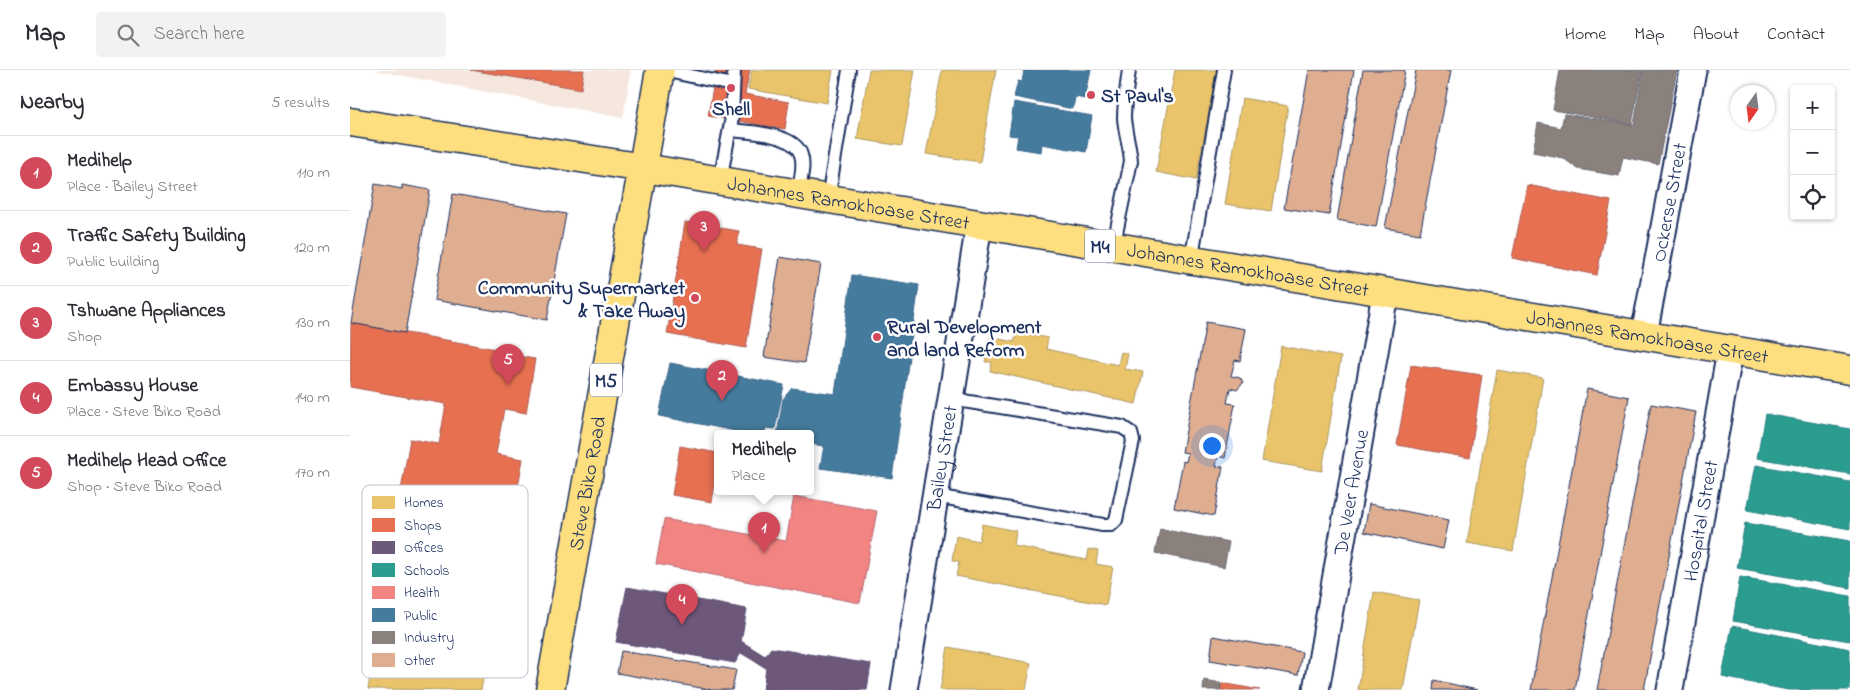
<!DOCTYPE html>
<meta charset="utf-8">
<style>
:root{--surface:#fff;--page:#f2f2f3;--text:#2b2b33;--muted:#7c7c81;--line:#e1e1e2;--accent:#d1495b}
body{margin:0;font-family:"Indie Flower",sans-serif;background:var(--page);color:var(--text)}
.controls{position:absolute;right:15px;top:15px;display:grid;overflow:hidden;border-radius:5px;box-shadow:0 1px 4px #0004}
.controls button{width:45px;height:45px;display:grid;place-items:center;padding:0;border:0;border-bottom:1px solid var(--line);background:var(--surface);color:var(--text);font:25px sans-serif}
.compass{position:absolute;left:1380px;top:15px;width:45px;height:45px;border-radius:50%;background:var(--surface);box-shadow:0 1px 4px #0004;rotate:194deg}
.you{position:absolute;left:861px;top:375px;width:18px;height:18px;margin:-12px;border:4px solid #fff;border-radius:50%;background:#1a73e8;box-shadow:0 0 0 8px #1a73e833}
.badge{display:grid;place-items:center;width:32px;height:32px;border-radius:50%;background:var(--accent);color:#fff;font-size:16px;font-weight:700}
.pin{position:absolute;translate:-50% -41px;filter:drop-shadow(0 1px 2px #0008)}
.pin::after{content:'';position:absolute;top:26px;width:18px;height:15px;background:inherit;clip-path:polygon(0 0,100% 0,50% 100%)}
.popup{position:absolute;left:364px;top:360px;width:100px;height:65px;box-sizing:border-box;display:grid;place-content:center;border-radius:5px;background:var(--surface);filter:drop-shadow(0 1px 4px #0005);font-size:16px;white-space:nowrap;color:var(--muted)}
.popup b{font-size:19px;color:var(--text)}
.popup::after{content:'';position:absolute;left:50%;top:100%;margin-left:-10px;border:10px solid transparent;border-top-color:var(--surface)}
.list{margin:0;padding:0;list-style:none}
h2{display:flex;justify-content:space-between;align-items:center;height:65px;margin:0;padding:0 20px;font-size:21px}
h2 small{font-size:16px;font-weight:400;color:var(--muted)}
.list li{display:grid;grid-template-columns:32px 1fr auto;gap:15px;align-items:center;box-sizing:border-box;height:75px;padding:0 20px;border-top:1px solid var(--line)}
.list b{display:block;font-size:19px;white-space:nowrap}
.list p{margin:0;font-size:16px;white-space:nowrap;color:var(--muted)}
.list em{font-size:16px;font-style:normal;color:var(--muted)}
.icon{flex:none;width:28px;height:28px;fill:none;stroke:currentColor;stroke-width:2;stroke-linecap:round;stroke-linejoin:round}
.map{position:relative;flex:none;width:1500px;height:620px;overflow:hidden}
header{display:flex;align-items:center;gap:30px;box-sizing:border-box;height:70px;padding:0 25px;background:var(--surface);border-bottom:1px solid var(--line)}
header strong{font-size:24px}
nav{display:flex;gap:28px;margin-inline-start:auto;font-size:18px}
.search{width:350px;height:45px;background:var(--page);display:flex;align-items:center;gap:12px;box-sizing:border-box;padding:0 18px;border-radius:5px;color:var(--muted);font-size:19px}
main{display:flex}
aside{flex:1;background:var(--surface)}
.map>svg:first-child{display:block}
.built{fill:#f5e7de}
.homes{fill:#e9c46a;stroke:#ab9766}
.shops{fill:#e76f51;stroke:#aa5c55}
.offices{fill:#6d597a;stroke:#544c72}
.schools{fill:#2a9d8f;stroke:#267c80}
.health{fill:#f28482;stroke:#b26a77}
.public{fill:#457b9d;stroke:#38648a}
.industry{fill:#8a817c;stroke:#696873}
.building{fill:#dfae91;stroke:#1b2f5e}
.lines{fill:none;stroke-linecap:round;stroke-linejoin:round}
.service-casing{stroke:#1b2f5e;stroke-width:16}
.minor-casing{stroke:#1b2f5e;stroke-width:29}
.primary-casing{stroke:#1b2f5e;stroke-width:31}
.service{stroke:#fff;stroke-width:12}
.minor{stroke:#fff;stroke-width:25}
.primary{stroke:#fddf80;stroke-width:28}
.poi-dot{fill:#d1495b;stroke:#fff;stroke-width:2}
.labels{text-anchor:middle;stroke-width:5;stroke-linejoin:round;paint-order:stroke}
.shield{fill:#fff;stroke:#5f6d8e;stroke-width:1}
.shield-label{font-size:19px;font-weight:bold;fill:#1b2f5e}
.poi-label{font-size:20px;font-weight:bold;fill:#1b2f5e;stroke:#fff;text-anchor:start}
.street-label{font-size:20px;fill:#1b2f5e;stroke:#fff}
.key{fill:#fff;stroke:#bbc1cf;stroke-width:1}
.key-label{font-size:14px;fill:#1b2f5e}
</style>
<header>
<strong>Map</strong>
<div class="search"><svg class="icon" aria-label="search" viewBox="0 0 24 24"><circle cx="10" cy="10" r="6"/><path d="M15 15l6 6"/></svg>Search here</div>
<nav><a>Home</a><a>Map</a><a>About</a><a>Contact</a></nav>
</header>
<main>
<aside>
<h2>Nearby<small>5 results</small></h2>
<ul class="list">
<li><span class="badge">1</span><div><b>Medihelp</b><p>Place · Bailey Street</p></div><em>110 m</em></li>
<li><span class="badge">2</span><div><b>Traffic Safety Building</b><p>Public building</p></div><em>120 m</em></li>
<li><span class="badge">3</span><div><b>Tshwane Appliances</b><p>Shop</p></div><em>130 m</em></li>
<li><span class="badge">4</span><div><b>Embassy House</b><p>Place · Steve Biko Road</p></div><em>140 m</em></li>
<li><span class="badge">5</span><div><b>Medihelp Head Office</b><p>Shop · Steve Biko Road</p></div><em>170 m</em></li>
</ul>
</aside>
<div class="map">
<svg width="1500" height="620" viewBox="0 0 1500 620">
<rect width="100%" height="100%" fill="#fff"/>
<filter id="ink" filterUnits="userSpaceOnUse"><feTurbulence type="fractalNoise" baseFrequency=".02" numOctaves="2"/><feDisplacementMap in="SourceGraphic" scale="10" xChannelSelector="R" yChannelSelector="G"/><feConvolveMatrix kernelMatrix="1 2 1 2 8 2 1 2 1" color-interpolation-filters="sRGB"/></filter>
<g filter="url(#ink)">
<path class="built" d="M23,0H281L273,48Z"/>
<g class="homes">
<path d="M402,0H483L477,33L398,19Z"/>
<path d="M519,0H565L552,76L507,69Z"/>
<path d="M592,0H646L630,92L576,84Z"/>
<path d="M825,0H867L846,110L806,102Z"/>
<path d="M892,28L938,36L921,141L875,134Z"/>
<path d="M667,262L698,268L696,279L768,295L771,282L778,284L775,299L793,302L786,334L640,301L642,292H635L640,267L664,272Z"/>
<path d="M931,276L991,287L972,401L912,391Z"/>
<path d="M1147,300L1193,308L1163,481L1117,473Z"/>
<path d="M632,454L666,461L664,476L737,490L739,479L748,481L746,494L763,497L756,535L606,506L609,492L602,491L606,466L629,471Z"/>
<path d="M1024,522L1069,530L1053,620H1008Z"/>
<path d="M30,547L127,564L126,567L135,569L131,597L135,598L131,620L18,619Z"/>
<path d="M598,577L681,593L676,620H590Z"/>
</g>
<g class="shops">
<path d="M121,0H234L231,19Z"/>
<path d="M366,0H400L395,24L439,32L435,59L358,46Z"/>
<path d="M1177,115L1261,131L1247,205L1162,188Z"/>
<path d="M335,152L389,161L387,175L412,179L396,278L317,264Z"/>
<path d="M1,253L163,282L162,285L185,289L176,343L154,339L146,384L173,389L161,456L48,437L60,369L89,374L96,334L0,317Z"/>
<path d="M1061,295L1132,305L1120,388L1047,375Z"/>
<path d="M330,376L368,383V396L362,432L322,425Z"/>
<path d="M872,613L910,620H870Z"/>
</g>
<path class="offices" d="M277,517L397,539L391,571L415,586L421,578L521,594L517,620H413L416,598L391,583L385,593L266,572Z"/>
<g class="schools">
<path d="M1415,344L1500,359V404L1407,388Z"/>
<path d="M1406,395L1500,412V459L1397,440Z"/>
<path d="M1395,453L1500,471V518L1387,498Z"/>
<path d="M1390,507L1500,526V571L1383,551Z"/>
<path d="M1382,556L1500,579V620H1438L1372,607Z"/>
</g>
<path class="health" d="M444,426L527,441L510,533L306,494L314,449L436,471Z"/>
<g class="public">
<path d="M674,0H741L735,29L725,27L723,39L664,27L668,11L672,12Z"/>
<path d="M664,32L742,46L736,82L692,74L691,82L666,78L668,66L659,65Z"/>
<path d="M502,205L569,215L542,408L470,398L474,376L460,374V364H427L433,329L442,318L485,324Z"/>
<path d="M320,293L434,315L425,359L416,358L414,364H401L309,346Z"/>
</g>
<g class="industry">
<path d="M1210,0H1292L1282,54L1203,40Z"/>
<path d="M1293,0H1327L1308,94L1273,87L1269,106L1228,99L1213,88L1183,82L1188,53L1211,58L1214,44L1284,55Z"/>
<path d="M810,459L879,472L874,497L805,483Z"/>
<path d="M854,610L872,613L870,620H853Z"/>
</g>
<g class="building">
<path d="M959,0H1004L979,145L934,138Z"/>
<path d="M1013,0H1055L1026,157L987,150Z"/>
<path d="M1066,0H1101L1070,164L1035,158Z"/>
<path d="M25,114L52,119V115L80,120L55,263L1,253Z"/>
<path d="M103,124L216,144L197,250L84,230Z"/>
<path d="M430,187L471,194L454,293L414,287Z"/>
<path d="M856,252L896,259L890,291L885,290L881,306L890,308L893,313L887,320L880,318L877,333L885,334L875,388L868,386L866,396L873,397L864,446L824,438L833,391L836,392L838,383L832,382Z"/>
<path d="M1237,319L1279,327L1225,620H1181Z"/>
<path d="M1301,334L1346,342L1294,620H1247Z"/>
<path d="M1019,434L1099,450L1093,479L1014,462Z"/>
<path d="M37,460L97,470L85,536L25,526Z"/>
<path d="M863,566L952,582L948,605L860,590Z"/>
<path d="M271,581L386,600L382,620H362L267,603Z"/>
<path d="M1084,610L1127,620H1083Z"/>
</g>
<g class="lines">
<g class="service-casing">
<g id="service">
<path d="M313,0L383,15"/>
<path d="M380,60C398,62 445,63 451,85C455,96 450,112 448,124"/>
<path d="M370,111L382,47L384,0"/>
<path d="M478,129L499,0"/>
<path d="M763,178L781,91C780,76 775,63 774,48C774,32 777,16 779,0"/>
<path d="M841,191L874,0"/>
<path d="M585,426L753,455H761L766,450L783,371L781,363L772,357L601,329"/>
</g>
</g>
<g class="minor-casing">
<g id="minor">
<path id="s1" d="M1294,265L1343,0"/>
<path id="s2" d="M554,620L629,155"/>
<path id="s3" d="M966,620L1035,224"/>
<path id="s4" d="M1320,620L1380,281"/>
</g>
</g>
<g class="primary-casing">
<g id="primary">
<path id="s5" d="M0,52L294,98L1500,300"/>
<path id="s6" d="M200,620L310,0"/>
</g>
</g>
<use href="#service" class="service"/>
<use href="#minor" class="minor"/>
<use href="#primary" class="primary"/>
</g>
</g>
<g class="poi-dot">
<circle cx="381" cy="18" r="5"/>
<circle cx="741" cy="25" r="5"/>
<circle cx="345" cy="228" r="5"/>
<circle cx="527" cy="267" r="5"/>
</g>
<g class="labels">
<g class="shield">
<rect x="735" y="159.5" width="30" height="33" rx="4"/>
<rect x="240" y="293.5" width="32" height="33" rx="4"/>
</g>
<g class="shield-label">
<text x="750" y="183">M4</text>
<text x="256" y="317">M5</text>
</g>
<g class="poi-label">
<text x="751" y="32">St Paul's</text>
<text x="381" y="45" text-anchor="middle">Shell</text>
<text x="335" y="224" text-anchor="end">Community Supermarket<tspan x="335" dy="23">&amp; Take Away</tspan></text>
<text x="537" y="263">Rural Development<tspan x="537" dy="23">and land Reform</tspan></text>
</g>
<g class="street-label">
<text dy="7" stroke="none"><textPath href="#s5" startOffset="505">Johannes Ramokhoase Street</textPath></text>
<text dy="7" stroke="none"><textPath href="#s1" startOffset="135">Ockerse Street</textPath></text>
<text dy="7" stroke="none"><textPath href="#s5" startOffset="910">Johannes Ramokhoase Street</textPath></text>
<text dy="7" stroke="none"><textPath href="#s5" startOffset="1315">Johannes Ramokhoase Street</textPath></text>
<text dy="7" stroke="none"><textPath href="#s2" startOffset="235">Bailey Street</textPath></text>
<text dy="7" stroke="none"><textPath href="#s6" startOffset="210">Steve Biko Road</textPath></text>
<text dy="7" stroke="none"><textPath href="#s3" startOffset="201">De Veer Avenue</textPath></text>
<text dy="7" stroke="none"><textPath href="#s4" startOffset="172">Hospital Street</textPath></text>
</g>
</g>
<rect x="12" y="415" width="166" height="193" rx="8" class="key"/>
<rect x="22" y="426" width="23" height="13" fill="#e9c46a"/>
<rect x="22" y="448" width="23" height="14" fill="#e76f51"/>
<rect x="22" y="471" width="23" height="13" fill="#6d597a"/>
<rect x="22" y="493" width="23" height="14" fill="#2a9d8f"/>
<rect x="22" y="516" width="23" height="13" fill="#f28482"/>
<rect x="22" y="538" width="23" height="14" fill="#457b9d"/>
<rect x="22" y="561" width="23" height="13" fill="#8a817c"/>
<rect x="22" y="583" width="23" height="14" fill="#dfae91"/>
<g class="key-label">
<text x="54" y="437">Homes</text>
<text x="54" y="460">Shops</text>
<text x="54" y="482">Offices</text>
<text x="54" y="505">Schools</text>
<text x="54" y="527">Health</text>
<text x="54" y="550">Public</text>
<text x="54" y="572">Industry</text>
<text x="54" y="595">Other</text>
</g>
</svg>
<div class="controls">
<button>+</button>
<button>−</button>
<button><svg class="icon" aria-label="locate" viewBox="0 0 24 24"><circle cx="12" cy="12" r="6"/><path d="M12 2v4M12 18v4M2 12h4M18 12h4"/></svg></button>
</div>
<svg class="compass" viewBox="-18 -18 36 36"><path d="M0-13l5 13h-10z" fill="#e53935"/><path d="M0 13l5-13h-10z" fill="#7c7c81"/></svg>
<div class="you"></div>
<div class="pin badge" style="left:414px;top:483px">1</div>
<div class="popup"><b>Medihelp</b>Place</div>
<div class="pin badge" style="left:372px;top:331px">2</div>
<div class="pin badge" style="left:354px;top:182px">3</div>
<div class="pin badge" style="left:332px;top:555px">4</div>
<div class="pin badge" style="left:158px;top:315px">5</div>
</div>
</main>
